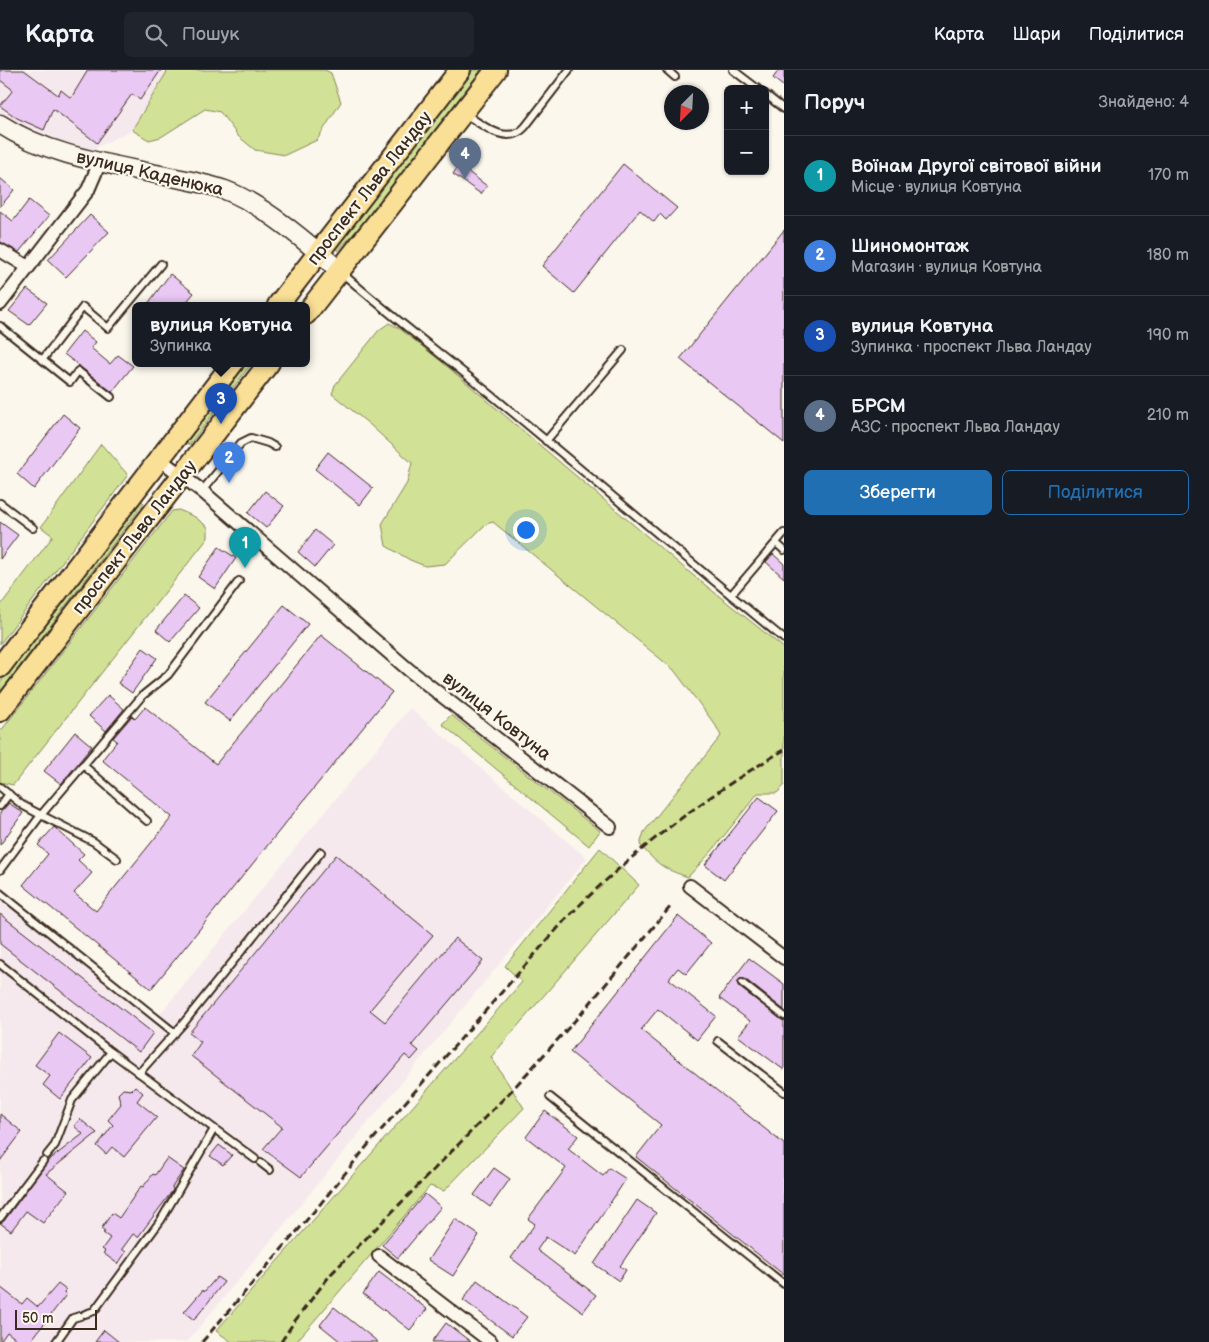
<!DOCTYPE html>
<html lang="uk">
<meta charset="utf-8">
<style>
:root{--surface:#171b24;--page:#20242c;--text:#f1f3f6;--muted:#9ea1a6;--line:#363941;--accent:#1f6fb2}
body{margin:0;font-family:"Balsamiq Sans",sans-serif;background:var(--page);color:var(--text)}
.controls{position:absolute;right:15px;top:15px;display:grid;overflow:hidden;border-radius:8px;box-shadow:0 1px 4px #0004}
.controls button{width:45px;height:45px;display:grid;place-items:center;padding:0;border:0;border-bottom:1px solid var(--line);background:var(--surface);color:var(--text);font:25px sans-serif}
.compass{position:absolute;left:664px;top:15px;width:45px;height:45px;border-radius:50%;background:var(--surface);box-shadow:0 1px 4px #0004;rotate:204deg}
.scale{position:absolute;left:15px;bottom:12px;width:82px;box-sizing:border-box;padding-left:5px;border:2px solid #3b2a1e;border-top:0;font-size:14px;line-height:18px;white-space:nowrap;color:#3b2a1e;-webkit-text-stroke:4px #fbf7ec;paint-order:stroke}
.you{position:absolute;left:525px;top:459px;width:18px;height:18px;margin:-12px;border:4px solid #fff;border-radius:50%;background:#1a73e8;box-shadow:0 0 0 8px #1a73e833}
.badge{display:grid;place-items:center;width:32px;height:32px;border-radius:50%;background:var(--accent);color:#fff;font-size:16px;font-weight:700}
.pin{position:absolute;translate:-50% -41px;filter:drop-shadow(0 1px 2px #0008)}
.pin::after{content:'';position:absolute;top:26px;width:18px;height:15px;background:inherit;clip-path:polygon(0 0,100% 0,50% 100%)}
.popup{position:absolute;left:132px;top:232px;width:178px;height:65px;box-sizing:border-box;display:grid;place-content:center;border-radius:8px;background:var(--surface);filter:drop-shadow(0 1px 4px #0005);font-size:16px;white-space:nowrap;color:var(--muted)}
.popup b{font-size:19px;color:var(--text)}
.popup::after{content:'';position:absolute;left:50%;top:100%;margin-left:-10px;border:10px solid transparent;border-top-color:var(--surface)}
.list{margin:0;padding:0;list-style:none}
h2{display:flex;justify-content:space-between;align-items:center;height:65px;margin:0;padding:0 20px;font-size:21px}
h2 small{font-size:16px;font-weight:400;color:var(--muted)}
.list li{display:grid;grid-template-columns:32px 1fr auto;gap:15px;align-items:center;box-sizing:border-box;height:80px;padding:0 20px;border-top:1px solid var(--line)}
.list b{display:block;font-size:19px;white-space:nowrap}
.list p{margin:0;font-size:16px;white-space:nowrap;color:var(--muted)}
.list em{font-size:16px;font-style:normal;color:var(--muted)}
.actions{display:flex;gap:10px;padding:15px 20px}
.actions a{flex:1;padding:11px 0;border:1px solid var(--accent);border-radius:8px;text-align:center;font-size:18px;color:var(--accent)}
.actions .main{background:var(--accent);color:#fff}
.icon{flex:none;width:28px;height:28px;fill:none;stroke:currentColor;stroke-width:2;stroke-linecap:round;stroke-linejoin:round}
.map{position:relative;flex:none;width:784px;height:1272px;overflow:hidden}
header{display:flex;align-items:center;gap:30px;box-sizing:border-box;height:70px;padding:0 25px;background:var(--surface);border-bottom:1px solid var(--line)}
header strong{font-size:24px}
nav{display:flex;gap:28px;margin-inline-start:auto;font-size:18px}
.search{width:350px;height:45px;background:var(--page);display:flex;align-items:center;gap:12px;box-sizing:border-box;padding:0 18px;border-radius:8px;color:var(--muted);font-size:19px}
main{display:flex}
aside{flex:1;background:var(--surface)}
.map>svg:first-child{display:block}
.built{fill:#f6e9ee}
.green{fill:#d1e195;stroke:#86865a}
.building{fill:#e9c8f4;stroke:#3b2a1e}
.lines{fill:none;stroke-linecap:round;stroke-linejoin:round}
.lane-casing{stroke:#3b2a1e;stroke-width:10}
.street-casing{stroke:#3b2a1e;stroke-width:16}
.secondary-casing{stroke:#3b2a1e;stroke-width:21}
.primary-casing{stroke:#3b2a1e;stroke-width:24}
.lane{stroke:#fbf7ec;stroke-width:6}
.street{stroke:#fbf7ec;stroke-width:12}
.secondary{stroke:#fbf7ec;stroke-width:18}
.primary{stroke:#fadf96;stroke-width:20}
.rail{stroke:#3b2a1e;stroke-width:3;stroke-dasharray:8 4;stroke-linecap:butt}
.labels{text-anchor:middle;stroke-width:4.5;stroke-linejoin:round;paint-order:stroke}
.street-label{font-size:18px;fill:#3b2a1e;stroke:#fbf7ec}
</style>
<header>
<strong>Карта</strong>
<div class="search"><svg class="icon" aria-label="search" viewBox="0 0 24 24"><circle cx="10" cy="10" r="6"/><path d="M15 15l6 6"/></svg>Пошук</div>
<nav><a>Карта</a><a>Шари</a><a>Поділитися</a></nav>
</header>
<main>
<div class="map">
<svg width="784" height="1272" viewBox="0 0 784 1272">
<rect width="100%" height="100%" fill="#fbf7ec"/>
<filter id="ink" filterUnits="userSpaceOnUse"><feTurbulence type="fractalNoise" baseFrequency=".02" numOctaves="2"/><feDisplacementMap in="SourceGraphic" scale="10" xChannelSelector="R" yChannelSelector="G"/><feConvolveMatrix kernelMatrix="1 2 1 2 8 2 1 2 1" color-interpolation-filters="sRGB"/></filter>
<g filter="url(#ink)">
<g class="built">
<path d="M0,0H168V1L132,60L79,86L54,67L6,56L0,51Z"/>
<path d="M410,638L587,788L187,1272H0V830L154,951Z"/>
</g>
<g class="green">
<path d="M168,0H325L331,3L341,32L317,70L285,85L255,80L238,66L220,42L205,39L161,67L149,70L132,60Z"/>
<path d="M473,0H481L364,152L338,181L336,178L337,175Z"/>
<path d="M389,253L399,258L442,292L689,502L784,578V716L777,723H758L712,781L688,807C663,799 657,794 640,775L644,762L721,666L716,656L674,600L493,452L486,454L445,494L425,496L410,490L386,476L382,454L407,413L412,393L369,354L332,324L335,315L379,260Z"/>
<path d="M245,293H252L189,375L184,371Z"/>
<path d="M101,374L128,405L0,574V536L53,466L41,457Z"/>
<path d="M139,429L144,433L0,622V613Z"/>
<path d="M179,440L195,447L208,457V468L13,715L0,712V662L172,441Z"/>
<path d="M451,645L600,761L589,776L442,654Z"/>
<path d="M600,778L639,815L491,987L524,1038L444,1121L430,1116L296,1272H232L216,1261L522,912L505,896Z"/>
</g>
<g class="building">
<path d="M0,0H24L58,25L61,20L71,28L88,0H161L140,30L132,24L97,73L53,39L44,60L17,48L0,36L13,20L0,10Z"/>
<path d="M779,0H784V17L773,8Z"/>
<path d="M623,94L677,138L666,150L660,144L654,152L640,140L574,223L542,196Z"/>
<path d="M459,95L487,116L481,124L453,104Z"/>
<path d="M0,108L14,120L0,137Z"/>
<path d="M29,130L49,146L19,182L0,172V141L13,151Z"/>
<path d="M90,145L109,162L66,207L48,190Z"/>
<path d="M784,160V373L680,289Z"/>
<path d="M170,204L194,223L184,235H147Z"/>
<path d="M27,219L47,233L29,255L9,241Z"/>
<path d="M82,261L96,272L91,278L110,294L118,285L133,296L112,322L64,284Z"/>
<path d="M63,344L80,358L34,419L17,404Z"/>
<path d="M328,382L373,418L360,435L315,399Z"/>
<path d="M265,421L284,436L266,458L248,443Z"/>
<path d="M0,452L18,465L0,489Z"/>
<path d="M315,460L333,475L315,497L298,482Z"/>
<path d="M219,477L236,488L215,519L198,507Z"/>
<path d="M773,484L784,494V508L766,492Z"/>
<path d="M184,526L199,538L170,572L156,560Z"/>
<path d="M284,535L308,554L230,651L205,632Z"/>
<path d="M321,565L392,622L151,919L23,815L48,784L38,775L54,757L84,784L78,790L92,803L74,823L96,841L172,747L102,690L117,671L113,668L132,646L135,649L145,637L216,694Z"/>
<path d="M143,578L157,588L132,623L118,613Z"/>
<path d="M108,625L124,639L106,661L89,646Z"/>
<path d="M75,662L92,676L61,714L44,701Z"/>
<path d="M759,727L778,741L724,810L705,795Z"/>
<path d="M9,733L23,743L0,775V743Z"/>
<path d="M336,785L433,865L370,940L385,952L455,868L483,891L412,975L419,981L411,990L405,985L301,1107L263,1079L282,1057L191,986L201,972L189,963Z"/>
<path d="M0,844L153,963L139,982L0,874Z"/>
<path d="M678,846L711,873L686,904L678,898L669,909L716,946L697,970L658,939L641,960L784,1074V1205L636,1087L661,1055L570,982Z"/>
<path d="M749,888L784,914V940L745,909H740L737,913L739,917L784,951V1000L738,966L750,951L719,928Z"/>
<path d="M59,963L92,988L60,1029L43,1015L50,1006L35,995Z"/>
<path d="M135,1016L143,1023L137,1031L157,1047L124,1087L112,1077L106,1084L97,1076L113,1055L108,1050L121,1034L118,1024L123,1019L131,1020Z"/>
<path d="M545,1041L578,1066L568,1079L603,1106L609,1098L626,1109L575,1186L546,1167L537,1180L596,1225L583,1242L511,1188L535,1154L528,1149L566,1098L526,1067Z"/>
<path d="M0,1044L22,1062L0,1091Z"/>
<path d="M80,1049L97,1063L46,1104L68,1121L43,1153L26,1141L11,1161L0,1153L4,1151L49,1090L83,1064L74,1056Z"/>
<path d="M219,1075L232,1085L223,1095L210,1086Z"/>
<path d="M167,1088L184,1100L172,1117L173,1120L138,1167L133,1164L122,1179L126,1182L118,1194L103,1183L105,1181L102,1179L110,1168L103,1163L105,1162L101,1159L112,1143L119,1148L141,1116L143,1117L153,1104L155,1105Z"/>
<path d="M494,1098L510,1109L490,1137L474,1125Z"/>
<path d="M425,1124L441,1137L398,1188L382,1175Z"/>
<path d="M637,1130L656,1143L620,1196L626,1200L619,1211L594,1194Z"/>
<path d="M455,1149L479,1165L453,1206L428,1190Z"/>
<path d="M379,1202L427,1239L410,1260L363,1224Z"/>
<path d="M217,1207L224,1212L194,1250L184,1242L203,1220L204,1222Z"/>
<path d="M477,1210L527,1247L512,1266L463,1230Z"/>
<path d="M58,1214L66,1220L64,1222L66,1225L30,1272H20L7,1262L0,1272V1217L22,1234L27,1228L38,1237Z"/>
<path d="M334,1237L378,1272H341L320,1255Z"/>
<path d="M446,1253L471,1272H432Z"/>
<path d="M104,1260L119,1272H95Z"/>
</g>
<g class="lines">
<g class="lane-casing">
<g id="lane">
<path d="M667,0L675,7"/>
<path d="M733,0L758,19"/>
<path d="M765,24L784,39"/>
<path d="M464,43C481,54 507,77 525,57L569,0"/>
<path d="M342,203C395,250 452,292 506,337C599,414 690,492 784,569"/>
<path d="M0,256L70,312L78,301L111,327"/>
<path d="M43,289L83,237L108,258L161,194"/>
<path d="M546,371L623,280"/>
<path d="M202,421L241,373L251,368L268,373L275,377"/>
<path d="M0,433L33,458"/>
<path d="M776,473L784,480"/>
<path d="M731,525L784,463"/>
<path d="M83,695L147,751"/>
<path d="M0,717L22,735L41,745L0,800"/>
<path d="M0,736L9,724"/>
<path d="M117,789L94,772L41,745L142,626L168,605L239,511"/>
<path d="M0,823L175,963"/>
<path d="M0,894L111,982L72,1030L55,1075L47,1085"/>
<path d="M742,913L784,946"/>
<path d="M718,971L784,1022"/>
<path d="M111,982L255,1089"/>
<path d="M139,1003L182,955L321,782"/>
<path d="M550,1027L784,1214"/>
<path d="M261,1093L270,1100"/>
<path d="M0,1148L43,1091"/>
<path d="M85,1244L94,1241L161,1150L214,1059"/>
<path d="M56,1272L73,1248L80,1246"/>
</g>
</g>
<g class="street-casing">
<g id="street">
<path d="M0,180L28,197"/>
<path d="M0,234L88,120L100,92"/>
<path d="M158,388L202,421L409,600L610,757"/>
<path d="M690,816L784,888"/>
<path d="M379,1186L491,1272"/>
</g>
</g>
<g class="secondary-casing">
<path id="secondary" d="M0,54C49,86 110,94 166,106C186,110 206,113 225,120C263,134 309,174 340,201"/>
</g>
<g class="primary-casing">
<g id="primary">
<path d="M278,235L460,0"/>
<path d="M306,244L496,0"/>
<path d="M0,597L233,293"/>
<path d="M0,641L269,293"/>
</g>
</g>
<use href="#lane" class="lane"/>
<use href="#street" class="street"/>
<use href="#secondary" class="secondary"/>
<use href="#primary" class="primary"/>
<g class="rail">
<path d="M202,1272L317,1138L368,1075L564,851C629,784 704,727 784,680"/>
<path d="M281,1272L294,1252L331,1204L511,1021L581,944L671,836"/>
</g>
</g>
</g>
<g class="labels">
<g class="street-label">
<text transform="translate(150 103) rotate(13)" y="6">вулиця Каденюка</text>
<text transform="translate(369 118) rotate(-52)" y="6">проспект Льва Ландау</text>
<text transform="translate(134 467) rotate(-52)" y="6">проспект Льва Ландау</text>
<text transform="translate(497 646) rotate(38)" y="6">вулиця Ковтуна</text>
</g>
</g>
</svg>
<div class="controls">
<button>+</button>
<button>−</button>
</div>
<svg class="compass" viewBox="-18 -18 36 36"><path d="M0-13l5 13h-10z" fill="#e53935"/><path d="M0 13l5-13h-10z" fill="#9ea1a6"/></svg>
<div class="scale">50 m</div>
<div class="you"></div>
<div class="pin badge" style="left:245px;top:498px;background:#0f9aa8">1</div>
<div class="pin badge" style="left:229px;top:413px;background:#3f7fe0">2</div>
<div class="pin badge" style="left:221px;top:354px;background:#1a4fb4">3</div>
<div class="popup"><b>вулиця Ковтуна</b>Зупинка</div>
<div class="pin badge" style="left:465px;top:109px;background:#5c6f8a">4</div>
</div>
<aside>
<h2>Поруч<small>Знайдено: 4</small></h2>
<ul class="list">
<li><span class="badge" style="background:#0f9aa8">1</span><div><b>Воїнам Другої світової війни</b><p>Місце · вулиця Ковтуна</p></div><em>170 m</em></li>
<li><span class="badge" style="background:#3f7fe0">2</span><div><b>Шиномонтаж</b><p>Магазин · вулиця Ковтуна</p></div><em>180 m</em></li>
<li><span class="badge" style="background:#1a4fb4">3</span><div><b>вулиця Ковтуна</b><p>Зупинка · проспект Льва Ландау</p></div><em>190 m</em></li>
<li><span class="badge" style="background:#5c6f8a">4</span><div><b>БРСМ</b><p>АЗС · проспект Льва Ландау</p></div><em>210 m</em></li>
</ul>
<div class="actions"><a class="main">Зберегти</a><a>Поділитися</a></div>
</aside>
</main>
